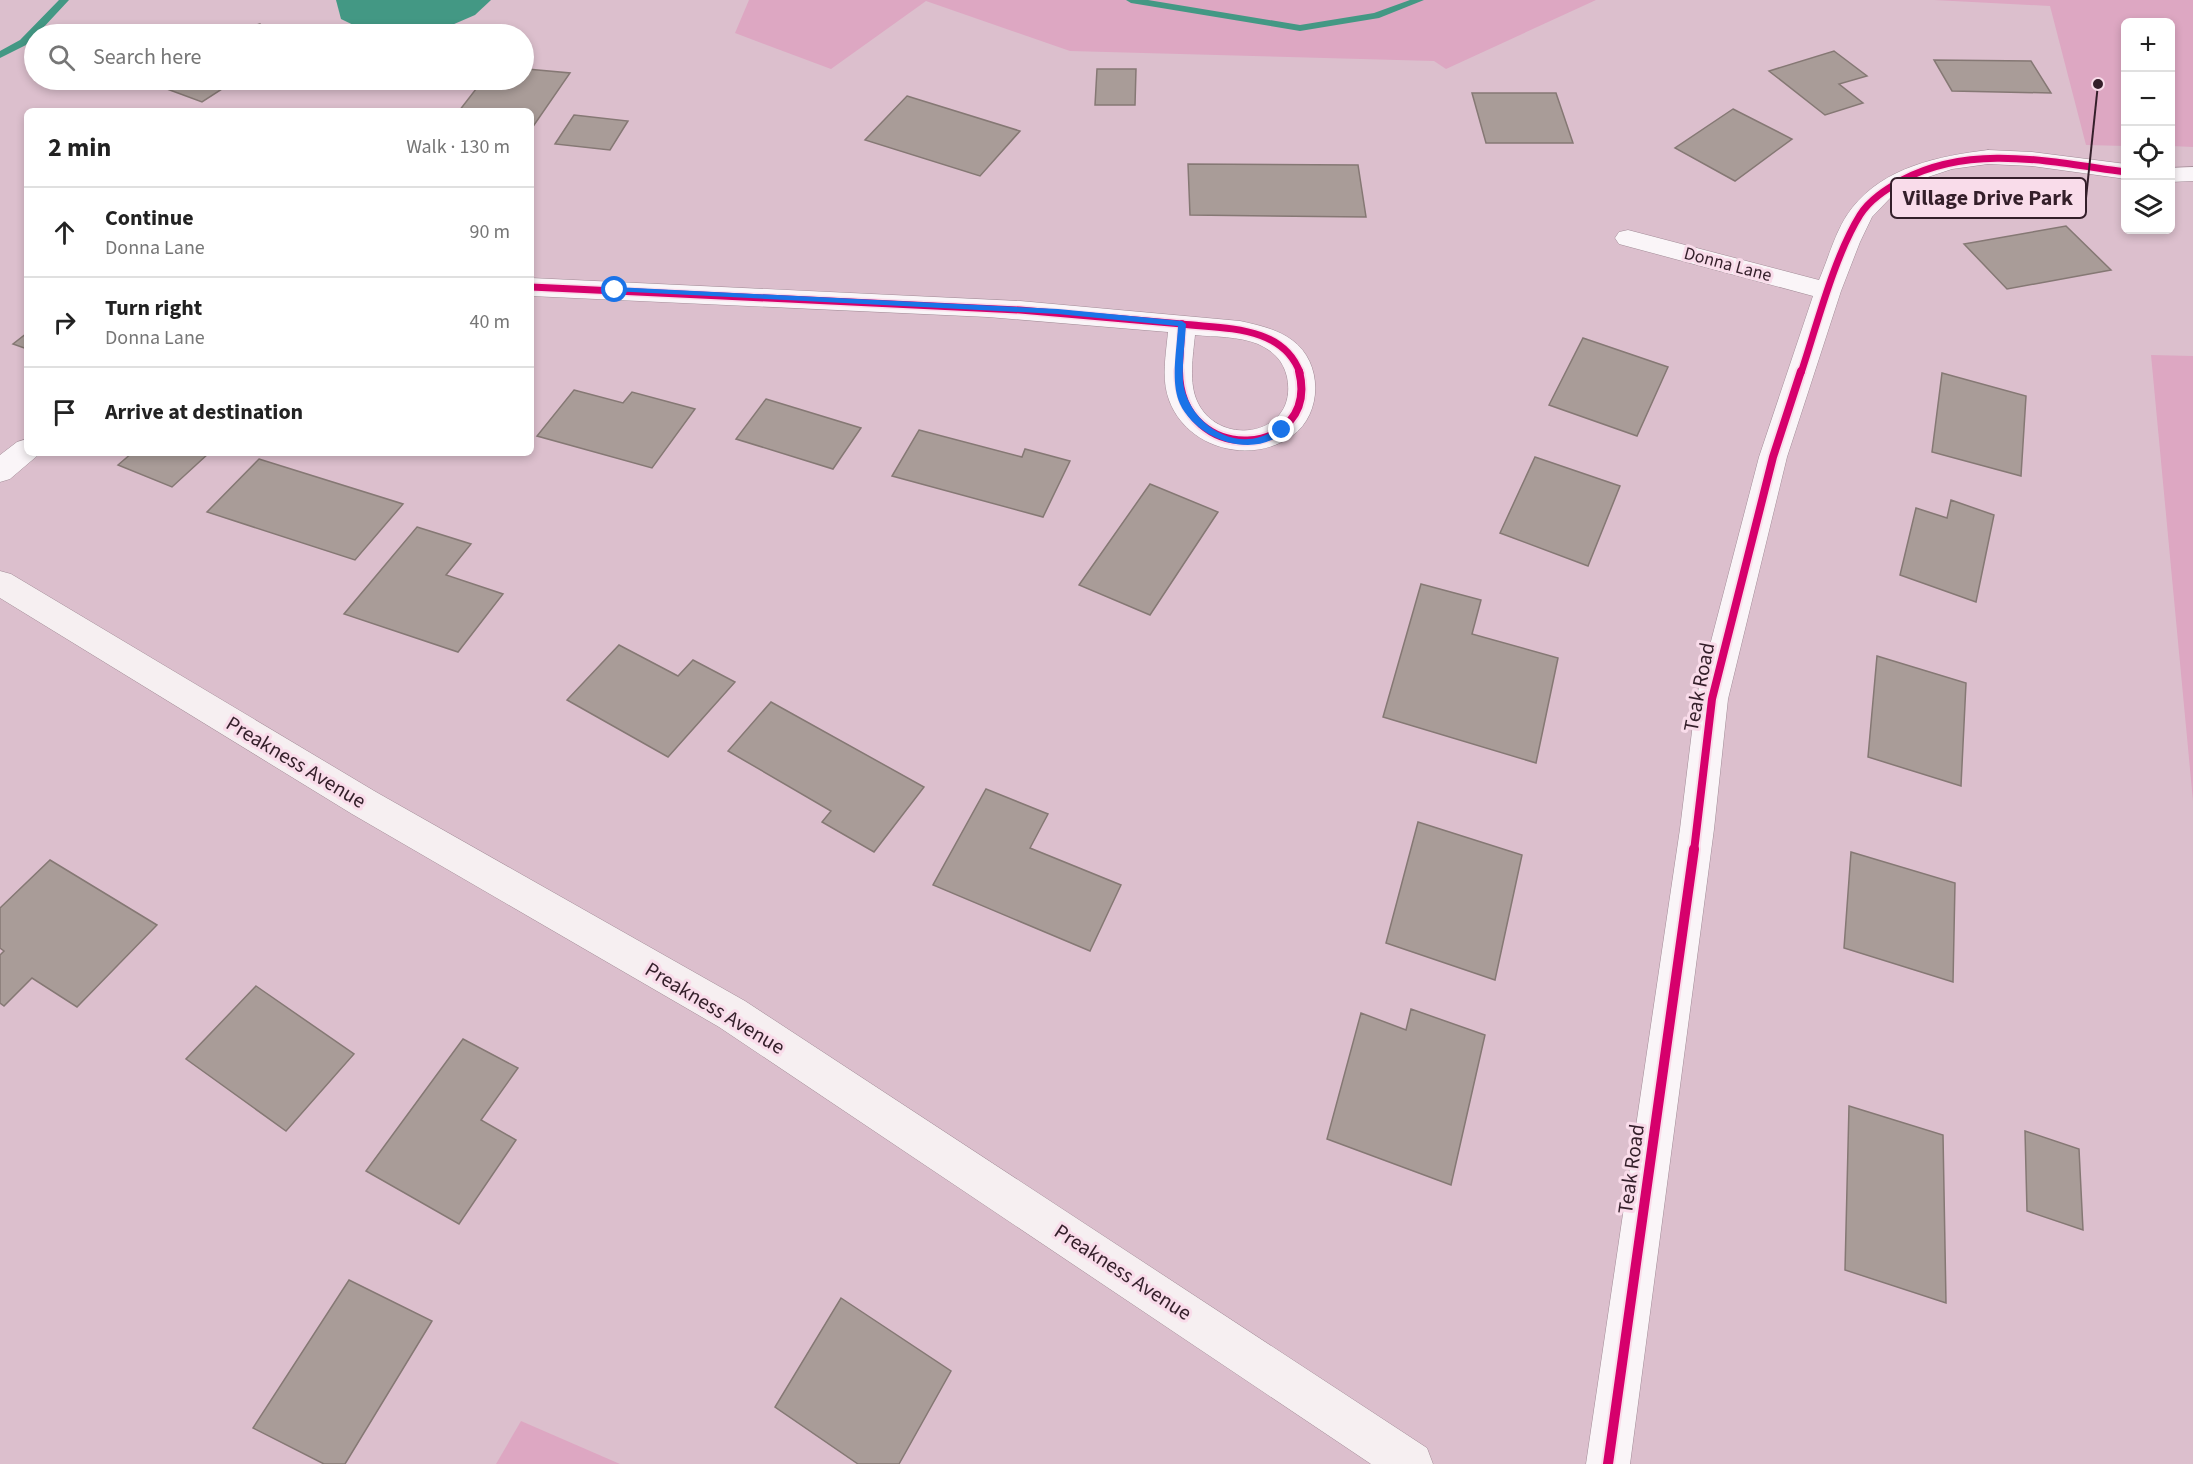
<!DOCTYPE html>
<meta charset="utf-8">
<style>
:root{--surface:#fff;--page:#f6f6f6;--text:#222;--muted:#767676;--line:#e0e0e0}
body{margin:0;font-family:"Source Sans 3",sans-serif;background:var(--page);color:var(--text)}
.controls{position:absolute;right:18px;top:18px;display:grid;overflow:hidden;border-radius:9px;box-shadow:0 3px 9px #0003}
.controls button{width:54px;height:54px;display:grid;place-items:center;padding:0;border:0;border-bottom:2px solid var(--line);background:var(--surface);color:var(--text);font:30px sans-serif}
.stop{position:absolute;width:18px;height:18px;margin:-14px;border:4px solid #1a73e8;border-radius:50%;background:#fff}
.stop.end{background:#1a73e8;border-color:#fff;box-shadow:0 2px 6px #0008}
.list{margin:0;padding:0;list-style:none}
h2{display:flex;justify-content:space-between;align-items:center;height:78px;margin:0;padding:0 24px;font-size:26px}
h2 small{font-size:20px;font-weight:400;color:var(--muted)}
.list li{display:grid;grid-template-columns:39px 1fr auto;gap:18px;align-items:center;box-sizing:border-box;height:90px;padding:0 24px;border-top:2px solid var(--line)}
.list b{display:block;font-size:22px;white-space:nowrap}
.list p{margin:0;font-size:20px;white-space:nowrap;color:var(--muted)}
.list em{font-size:20px;font-style:normal;color:var(--muted)}
.icon{flex:none;width:33px;height:33px;fill:none;stroke:currentColor;stroke-width:2;stroke-linecap:round;stroke-linejoin:round}
.map{position:relative;flex:none;width:2193px;height:1464px;overflow:hidden}
.search{position:absolute;background:var(--surface);box-shadow:0 3px 9px #0003;left:24px;top:24px;width:510px;height:66px;display:flex;align-items:center;gap:15px;box-sizing:border-box;padding:0 21px;border-radius:33px;color:var(--muted);font-size:22px}
.panel{position:absolute;background:var(--surface);box-shadow:0 3px 9px #0003;left:24px;top:108px;width:510px;height:348px;border-radius:9px}
.map>svg:first-child{display:block}
.green{fill:#dda7c2}
.water{fill:#439884}
.lines{fill:none;stroke-linecap:round;stroke-linejoin:round}
.stream{fill:#439884;fill-rule:evenodd}
.building{fill:#a99c98;stroke:#857874;stroke-width:1.5}
.minor-casing{stroke:#a28c97;stroke-width:1}
.secondary-casing{stroke:#a28c97;stroke-width:1}
.minor{fill:#faf5f8;fill-rule:evenodd}
.secondary{fill:#f6eff1;fill-rule:evenodd}
.cycleway-far2-casing{stroke:#f9dcea;stroke-width:10}
.cycleway-far1-casing{stroke:#f9dcea;stroke-width:12}
.cycleway-casing{stroke:#f9dcea;stroke-width:14}
.cycleway-far2{stroke:#d6006c;stroke-width:7}
.cycleway-far1{stroke:#d6006c;stroke-width:8}
.cycleway{stroke:#d6006c;stroke-width:10}
.route{fill:#1a73e8}
.labels{text-anchor:middle;stroke-width:6;stroke-linejoin:round;paint-order:stroke}
.far-street-label{font-size:18px;fill:#341f2a;stroke:#f9dcea}
.street-label{font-size:21px;fill:#341f2a;stroke:#f9dcea}
.leader{fill:none;stroke:#341f2a;stroke-width:2}
.callout-dot{fill:#341f2a;stroke:#f9dcea;stroke-width:2}
.callout{fill:#f9dcea;stroke:#341f2a;stroke-width:2}
.callout-label{font-size:22px;text-anchor:middle;font-weight:bold;fill:#341f2a}
</style>
<div class="map">
<svg width="2193" height="1464" viewBox="0 0 2193 1464">
<rect width="100%" height="100%" fill="#dcbfcd"/>
<g class="green">
<path d="M749,0H1596L1446,69L1434,61L1070,51L926,1L831,69L735,33Z"/>
<path d="M1934,0H2193V147L2171,146L2170,22H2126L2125,146L2086,145L2050,6Z"/>
<path d="M2151,355L2193,356V801Z"/>
<path d="M521,1421L620,1464H496Z"/>
</g>
<path class="water" d="M336,0H491L475,15L431,34L370,33L341,19Z"/>
<g class="lines">
<g class="stream">
<path d="M59,0H69L28,44L0,58V51L20,40Z"/>
<path d="M1126,0H1148L1300,25L1374,13L1410,0H1424L1379,18L1300,31L1131,3Z"/>
</g>
</g>
<g class="building">
<path d="M260,24L265,34H232L231,32Z"/>
<path d="M1834,51L1867,76L1839,84L1863,103L1825,115L1769,71Z"/>
<path d="M1934,60L2031,61L2051,93L1952,91Z"/>
<path d="M527,69L570,73L532,128L531,111H459L483,80L518,82L524,80V74Z"/>
<path d="M1097,69H1136L1135,105H1095Z"/>
<path d="M85,80H117L105,87Z"/>
<path d="M167,80H236L202,102L159,86L169,80Z"/>
<path d="M1472,93H1556L1573,143H1486Z"/>
<path d="M907,96L1020,131L980,176L865,140Z"/>
<path d="M1733,109L1792,139L1735,181L1675,148Z"/>
<path d="M574,115L628,121L610,150L555,144Z"/>
<path d="M1188,164L1358,165L1366,217L1190,215Z"/>
<path d="M2066,226L2111,270L2007,289L1964,244Z"/>
<path d="M27,333V349L13,344Z"/>
<path d="M1583,338L1668,367L1637,436L1549,405Z"/>
<path d="M1942,373L2026,396L2021,476L1932,452Z"/>
<path d="M574,390L623,403L632,392L695,409L652,468L537,436Z"/>
<path d="M766,399L861,428L833,469L736,439Z"/>
<path d="M919,430L1022,457L1025,449L1070,461L1043,517L892,476Z"/>
<path d="M132,453H209L172,487L118,465Z"/>
<path d="M1535,457L1620,486L1588,566L1500,533Z"/>
<path d="M259,459L403,504L355,560L207,512Z"/>
<path d="M1150,484L1218,512L1150,615L1079,585Z"/>
<path d="M1951,500L1994,515L1976,602L1900,575L1916,508L1947,518Z"/>
<path d="M417,527L471,544L446,575L503,594L458,652L344,614Z"/>
<path d="M1421,584L1481,600L1472,634L1558,658L1536,763L1383,717Z"/>
<path d="M619,645L678,676L693,660L735,682L668,757L567,700Z"/>
<path d="M1877,656L1966,683L1961,786L1868,757Z"/>
<path d="M771,702L924,787L874,852L822,822L831,811L728,751Z"/>
<path d="M986,789L1048,814L1030,848L1121,885L1090,951L933,885Z"/>
<path d="M1418,822L1522,855L1495,980L1386,943Z"/>
<path d="M1851,852L1955,883L1953,982L1844,948Z"/>
<path d="M50,860L157,925L77,1007L32,978L4,1006L0,1003V955L4,951L0,948V908Z"/>
<path d="M256,986L354,1054L286,1131L186,1059Z"/>
<path d="M1411,1009L1485,1035L1451,1185L1327,1139L1361,1013L1406,1030Z"/>
<path d="M463,1039L518,1068L481,1120L516,1140L459,1224L366,1171Z"/>
<path d="M1849,1106L1943,1135L1946,1303L1845,1270Z"/>
<path d="M2025,1131L2079,1149L2083,1230L2027,1211Z"/>
<path d="M349,1280L432,1321L345,1464H324L253,1428Z"/>
<path d="M841,1298L951,1371L899,1464H858L775,1407Z"/>
</g>
<g class="lines">
<g class="minor-casing">
<g id="minor">
<path d="M1988,150L2032,152L2126,164V179L2032,166L1988,164L1952,169L1922,179L1893,195L1872,217L1860,242L1841,291L1787,457L1728,699L1714,829L1630,1464H1586L1680,829L1696,699L1759,457L1813,296L1619,244L1615,238L1619,232L1628,230L1819,280C1829,257 1836,228 1852,208C1884,167 1939,156 1988,150Z"/>
<path d="M2193,167V181L2170,182V168Z"/>
<path d="M531,278L1020,301L1240,321C1258,325 1277,329 1292,340C1323,362 1323,414 1292,436C1251,465 1187,449 1169,400C1161,379 1166,354 1168,332L988,317L531,296ZM1195,335C1215,337 1238,336 1258,344C1273,351 1283,360 1287,377C1299,435 1221,449 1198,403C1188,383 1193,356 1195,335Z"/>
<path d="M27,439V453H39L37,456L10,479L0,482V455L17,442Z"/>
</g>
</g>
<g class="secondary-casing">
<path id="secondary" d="M0,571L11,574L376,792L745,1001L1427,1448L1433,1464H1371L719,1027L352,814L0,598Z"/>
</g>
<use href="#minor" class="minor"/>
<use href="#secondary" class="secondary"/>
<g class="cycleway-far2-casing">
<g id="cycleway-far2">
<path d="M531,287L1020,310L1182,324"/>
<path d="M1182,324C1224,329 1283,325 1300,373"/>
<path d="M1179,373L1182,324"/>
<path d="M1801,373C1817,325 1834,257 1860,215C1870,199 1887,189 1902,180C1972,143 2051,162 2126,172"/>
</g>
</g>
<g class="cycleway-far1-casing">
<g id="cycleway-far1">
<path d="M1179,371C1180,469 1321,458 1299,371"/>
<path d="M1694,851L1712,699L1773,457L1801,371"/>
</g>
</g>
<g class="cycleway-casing">
<path id="cycleway" d="M1608,1464L1694,849"/>
</g>
<use href="#cycleway-far2" class="cycleway-far2"/>
<use href="#cycleway-far1" class="cycleway-far1"/>
<use href="#cycleway" class="cycleway"/>
</g>
<path class="route" d="M615,287L1058,309L1182,321L1186,324C1185,342 1182,362 1183,381C1186,416 1224,448 1260,437C1267,435 1274,430 1282,427L1286,430C1255,461 1197,440 1180,404C1170,382 1177,350 1178,326L1058,314L612,291L611,290Z"/>
<g class="labels">
<g class="far-street-label">
<text transform="translate(1728 264) rotate(15)" y="6">Donna Lane</text>
</g>
<g class="street-label">
<text transform="translate(1699 687) rotate(-79)" y="7">Teak Road</text>
<text transform="translate(296 762) rotate(31)" y="7">Preakness Avenue</text>
<text transform="translate(715 1008) rotate(31)" y="7">Preakness Avenue</text>
<text transform="translate(1631 1169) rotate(-82)" y="7">Teak Road</text>
<text transform="translate(1123 1272) rotate(33)" y="7">Preakness Avenue</text>
</g>
</g>
<path class="leader" d="M2098 84L2086 198"/>
<circle class="callout-dot" cx="2098" cy="84" r="6"/>
<rect class="callout" x="1891" y="178" width="195" height="40" rx="6"/>
<g class="callout-label">
<text x="1988" y="205">Village Drive Park</text>
</g>
</svg>
<div class="controls">
<button>+</button>
<button>−</button>
<button><svg class="icon" aria-label="locate" viewBox="0 0 24 24"><circle cx="12" cy="12" r="6"/><path d="M12 2v4M12 18v4M2 12h4M18 12h4"/></svg></button>
<button><svg class="icon" aria-label="layers" viewBox="0 0 24 24"><path d="M12 4l9 5-9 5-9-5zM3 14l9 5 9-5"/></svg></button>
</div>
<div class="stop" style="left:615px;top:290px"></div>
<div class="stop end" style="left:1282px;top:430px"></div>
<div class="search"><svg class="icon" aria-label="search" viewBox="0 0 24 24"><circle cx="10" cy="10" r="6"/><path d="M15 15l6 6"/></svg>Search here</div>
<section class="panel">
<h2>2 min<small>Walk · 130 m</small></h2>
<ul class="list">
<li><svg class="icon" aria-label="ahead" viewBox="0 0 24 24"><path d="M12 20V5M6 11l6-6 6 6"/></svg><div><b>Continue</b><p>Donna Lane</p></div><em>90 m</em></li>
<li><svg class="icon" aria-label="right" viewBox="0 0 24 24"><path d="M7 20v-9h11M14 6l5 5-5 5"/></svg><div><b>Turn right</b><p>Donna Lane</p></div><em>40 m</em></li>
<li><svg class="icon" aria-label="arrive" viewBox="0 0 24 24"><path d="M6 21V4h12l-3 4 3 4H6"/></svg><div><b>Arrive at destination</b></div></li>
</ul>
</section>
</div>
